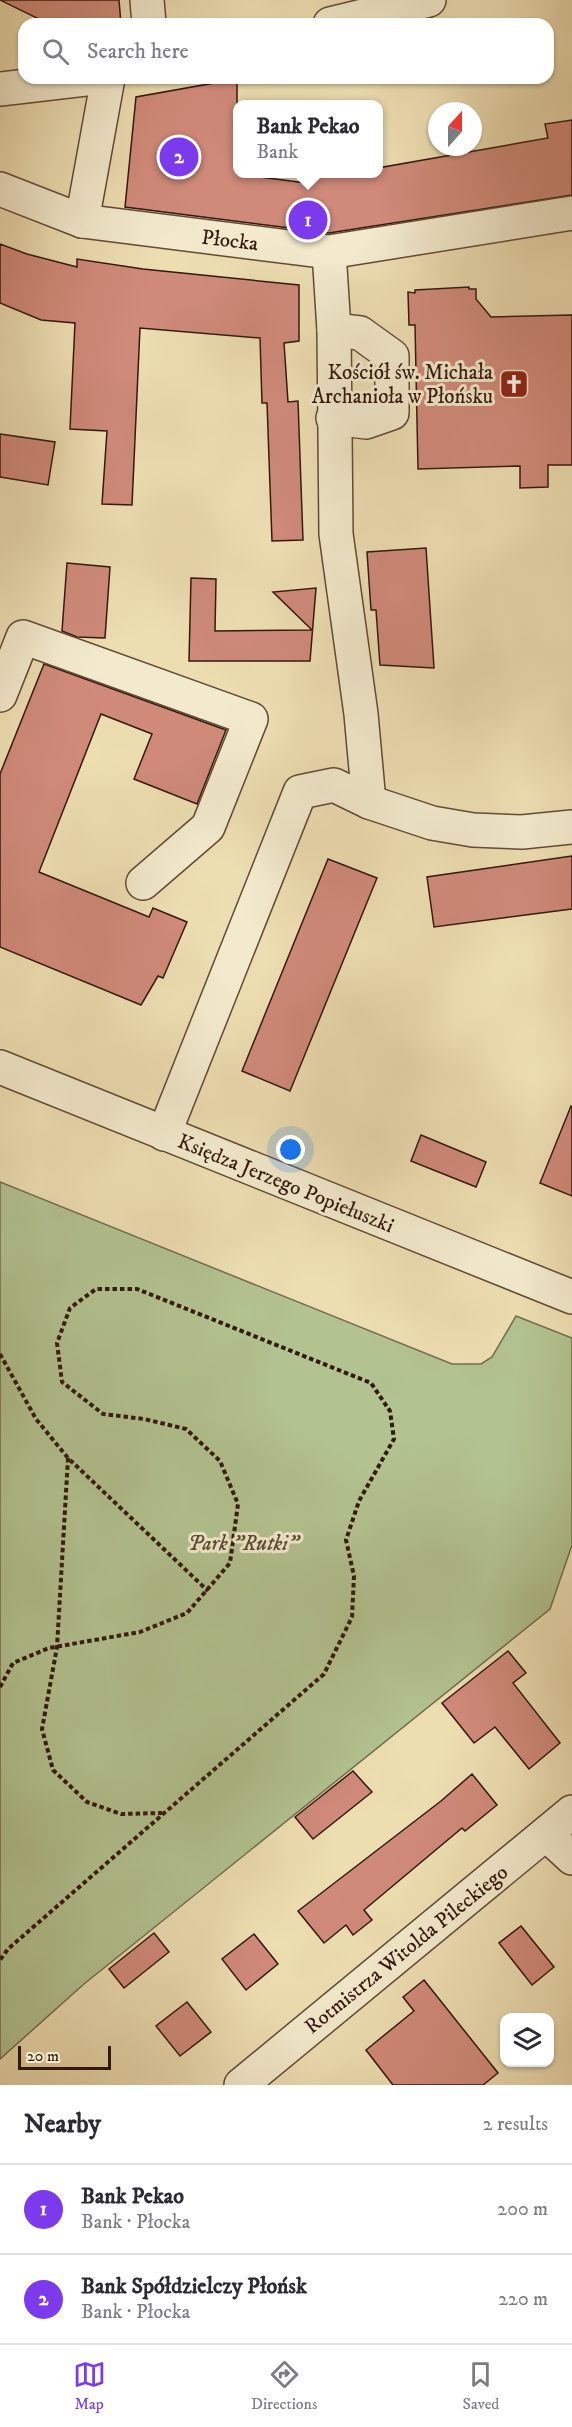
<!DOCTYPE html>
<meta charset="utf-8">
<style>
:root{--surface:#fff;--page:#f2f2f3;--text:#2b2b33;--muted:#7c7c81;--line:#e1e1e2;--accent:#7c3aed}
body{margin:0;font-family:"IM FELL DW Pica",serif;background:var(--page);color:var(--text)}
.controls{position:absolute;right:18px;bottom:18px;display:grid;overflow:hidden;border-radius:12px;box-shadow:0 2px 4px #0004}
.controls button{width:54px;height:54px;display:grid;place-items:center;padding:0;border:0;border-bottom:2px solid var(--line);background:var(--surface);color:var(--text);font:30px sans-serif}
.compass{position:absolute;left:428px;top:102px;width:54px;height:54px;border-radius:50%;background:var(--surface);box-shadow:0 2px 4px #0004;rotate:21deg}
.scale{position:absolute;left:18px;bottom:15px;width:93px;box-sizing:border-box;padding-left:6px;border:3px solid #33180e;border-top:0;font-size:16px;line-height:21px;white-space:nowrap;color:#33180e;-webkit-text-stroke:4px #f3eacd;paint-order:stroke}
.you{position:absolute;left:291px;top:1150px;width:21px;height:21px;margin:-15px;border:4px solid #fff;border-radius:50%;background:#1a73e8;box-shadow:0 0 0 9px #1a73e833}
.badge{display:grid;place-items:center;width:39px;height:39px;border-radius:50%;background:var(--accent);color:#fff;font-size:20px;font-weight:700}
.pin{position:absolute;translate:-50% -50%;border:3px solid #fff;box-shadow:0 2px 6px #0006}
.popup{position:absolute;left:233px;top:100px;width:150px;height:78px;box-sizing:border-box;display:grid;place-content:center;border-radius:12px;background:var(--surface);filter:drop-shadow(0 2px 4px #0005);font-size:20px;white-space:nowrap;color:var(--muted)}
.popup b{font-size:22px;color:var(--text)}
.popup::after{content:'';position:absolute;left:50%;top:100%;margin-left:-12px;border:12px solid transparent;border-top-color:var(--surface)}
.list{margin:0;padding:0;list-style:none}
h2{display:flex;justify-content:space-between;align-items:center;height:78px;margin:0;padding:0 24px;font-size:26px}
h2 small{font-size:20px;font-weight:400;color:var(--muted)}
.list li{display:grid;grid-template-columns:39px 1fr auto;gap:18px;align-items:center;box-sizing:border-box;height:90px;padding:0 24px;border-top:2px solid var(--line)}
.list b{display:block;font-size:22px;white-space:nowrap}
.list p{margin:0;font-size:20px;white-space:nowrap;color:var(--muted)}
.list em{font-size:20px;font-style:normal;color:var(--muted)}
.icon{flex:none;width:33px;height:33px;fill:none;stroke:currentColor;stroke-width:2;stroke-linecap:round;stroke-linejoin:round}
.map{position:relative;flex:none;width:572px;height:2085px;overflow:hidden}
.search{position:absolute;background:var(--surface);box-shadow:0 2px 4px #0004;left:18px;right:18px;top:18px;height:66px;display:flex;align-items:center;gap:15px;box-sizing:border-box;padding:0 21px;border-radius:18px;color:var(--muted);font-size:22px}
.sheet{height:258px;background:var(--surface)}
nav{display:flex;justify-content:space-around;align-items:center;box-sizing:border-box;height:84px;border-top:2px solid var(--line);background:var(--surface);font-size:16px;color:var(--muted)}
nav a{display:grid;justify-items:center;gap:3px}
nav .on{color:var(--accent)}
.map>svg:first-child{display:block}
.green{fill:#b2c290;stroke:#726d4f;stroke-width:1.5}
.building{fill:#d08a7a;stroke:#33180e;stroke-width:1.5}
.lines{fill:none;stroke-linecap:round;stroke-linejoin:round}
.minor-casing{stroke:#624a37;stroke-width:36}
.path{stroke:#33180e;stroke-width:4;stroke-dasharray:4.5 3;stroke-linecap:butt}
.minor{stroke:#f3eacd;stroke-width:33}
.labels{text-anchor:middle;stroke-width:6;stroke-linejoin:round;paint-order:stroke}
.street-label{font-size:21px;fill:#33180e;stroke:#f3eacd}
.poi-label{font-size:21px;fill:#33180e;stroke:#f3eacd;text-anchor:end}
.park-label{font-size:21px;font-style:italic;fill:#594b35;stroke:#f3eacd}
</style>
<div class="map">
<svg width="572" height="2085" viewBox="0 0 572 2085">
<rect width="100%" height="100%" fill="#eddeb2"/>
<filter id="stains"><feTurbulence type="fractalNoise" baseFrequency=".00333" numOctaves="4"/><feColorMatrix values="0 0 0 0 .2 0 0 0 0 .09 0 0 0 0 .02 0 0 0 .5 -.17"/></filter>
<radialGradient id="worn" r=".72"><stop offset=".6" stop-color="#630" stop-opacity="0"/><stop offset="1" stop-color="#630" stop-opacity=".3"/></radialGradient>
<path class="green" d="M0,1182L452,1364H481L492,1357L516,1316L572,1338V1545L550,1609L84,1984L0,2059Z"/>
<g class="building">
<path d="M0,0H119L121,24H49Z"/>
<path d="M237,79V174L306,183L308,174H378V168L548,138L545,124L572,120V195L329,233L125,207L136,97Z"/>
<path d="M0,244L27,254L77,267V259L143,269L299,285V341L284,343L288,402L298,401L303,540L272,541L267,403H262L260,338L140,328L132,505L102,504L107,431L70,429L75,323L41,320L0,303Z"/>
<path d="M469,287V289H476V299L491,317L572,315V465H548V487L520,488V466L418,469L415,325H409L408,292L415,293V290Z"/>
<path d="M0,434L55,442L48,485L0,477Z"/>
<path d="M426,548L434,668L380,665L376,610H371L367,552Z"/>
<path d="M67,563L110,567L105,638L77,637L62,631Z"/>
<path d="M191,578L216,579L215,631L312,630L273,592L316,588L310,661H189Z"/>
<path d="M44,664L226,730L197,804L134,779L152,734L101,714L39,872L149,917L153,908L187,922L163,978L158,976L141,1005L0,947V774Z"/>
<path d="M572,856V909L434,927L427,877Z"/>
<path d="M328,859L377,878L290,1091L242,1071Z"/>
<path d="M571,1106L572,1107V1196L540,1183Z"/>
<path d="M421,1135L486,1162L476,1187L411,1161Z"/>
<path d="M508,1651L526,1673L513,1683L560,1743L529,1769L495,1727L474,1743L442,1703Z"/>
<path d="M353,1771L372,1792L313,1839L295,1817Z"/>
<path d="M472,1774L497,1805L465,1831L462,1828L364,1910L372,1920L353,1935L346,1925L324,1943L298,1911L441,1801Z"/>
<path d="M521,1926L554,1967L532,1985L499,1943Z"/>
<path d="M154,1933L169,1952L124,1988L109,1969Z"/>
<path d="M254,1934L278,1964L246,1990L222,1959Z"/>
<path d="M424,1980L498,2073L483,2085H393L366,2050L414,2011L403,1997Z"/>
<path d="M187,2002L211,2032L180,2056L156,2026Z"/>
</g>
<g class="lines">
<g class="minor-casing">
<g id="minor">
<path d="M147,0L149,24"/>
<path d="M330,24L429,0"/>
<path d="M0,89L94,78"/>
<path d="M0,189L82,221L329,252L572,213"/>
<path d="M82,221L108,78"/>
<path d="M329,252L334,330L336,534L361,714L369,802"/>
<path d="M333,418L366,422L392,413V356L360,333L334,330"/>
<path d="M0,695L23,637L251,719L208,827L143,883"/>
<path d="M0,1067L572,1297"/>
<path d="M164,1134L300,792L334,785L369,802L432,823L473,830L522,832L572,827"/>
<path d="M546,1834L572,1858"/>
<path d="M241,2085L572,1812"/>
</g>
</g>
<g class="path">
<path d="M0,1354L36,1419L68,1458L208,1591"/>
<path d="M68,1458L57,1647L42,1729L53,1770L87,1802L121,1814L162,1813"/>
<path d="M0,1687L13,1663L49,1648L140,1632L187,1613L230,1563L238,1504L220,1461L186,1429L144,1419L103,1414L62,1382L57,1343L70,1308L96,1289H137L371,1383L390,1411L394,1439L359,1501L346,1540L354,1576L352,1617L324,1674L8,1949L0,1960"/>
</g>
<use href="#minor" class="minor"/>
</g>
<defs>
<g id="church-square" transform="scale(1.5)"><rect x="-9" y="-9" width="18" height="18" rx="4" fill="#8f2418" stroke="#f3eacd"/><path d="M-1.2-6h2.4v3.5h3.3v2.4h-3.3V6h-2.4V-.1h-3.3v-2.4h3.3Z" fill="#fff"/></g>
</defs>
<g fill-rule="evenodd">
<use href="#church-square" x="514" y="384"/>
</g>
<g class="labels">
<g class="street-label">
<text transform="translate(230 240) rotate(7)" y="7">Płocka</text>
<text transform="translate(286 1183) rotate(22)" y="7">Księdza Jerzego Popiełuszki</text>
<text transform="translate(406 1949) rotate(-39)" y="7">Rotmistrza Witolda Pileckiego</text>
</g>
<g class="poi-label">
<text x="493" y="379">Kościół św. Michała<tspan x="493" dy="24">Archanioła w Płońsku</tspan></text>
</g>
<g class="park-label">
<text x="243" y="1550">Park "Rutki"</text>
</g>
</g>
<rect width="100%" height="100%" filter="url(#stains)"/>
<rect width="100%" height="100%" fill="url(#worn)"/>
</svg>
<div class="controls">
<button><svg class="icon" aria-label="layers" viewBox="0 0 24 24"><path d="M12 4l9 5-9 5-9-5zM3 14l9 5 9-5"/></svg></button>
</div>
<svg class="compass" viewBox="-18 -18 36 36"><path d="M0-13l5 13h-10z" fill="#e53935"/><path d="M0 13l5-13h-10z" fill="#7c7c81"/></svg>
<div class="scale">20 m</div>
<div class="you"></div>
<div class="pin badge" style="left:308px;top:220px">1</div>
<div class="popup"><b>Bank Pekao</b>Bank</div>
<div class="pin badge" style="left:179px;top:157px">2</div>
<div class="search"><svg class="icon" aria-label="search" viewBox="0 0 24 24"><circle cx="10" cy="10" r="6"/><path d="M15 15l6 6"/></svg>Search here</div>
</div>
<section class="sheet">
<h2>Nearby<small>2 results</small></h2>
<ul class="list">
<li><span class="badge">1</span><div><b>Bank Pekao</b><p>Bank · Płocka</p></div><em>200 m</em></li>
<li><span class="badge">2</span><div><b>Bank Spółdzielczy Płońsk</b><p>Bank · Płocka</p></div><em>220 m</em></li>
</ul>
</section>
<nav>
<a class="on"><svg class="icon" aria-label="map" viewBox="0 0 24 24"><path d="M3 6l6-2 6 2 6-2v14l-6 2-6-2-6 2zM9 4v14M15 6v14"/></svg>Map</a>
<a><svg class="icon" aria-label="directions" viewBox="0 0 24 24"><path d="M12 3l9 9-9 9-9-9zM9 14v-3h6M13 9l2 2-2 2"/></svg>Directions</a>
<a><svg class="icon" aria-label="saved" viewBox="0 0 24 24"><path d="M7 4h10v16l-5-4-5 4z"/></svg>Saved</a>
</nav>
